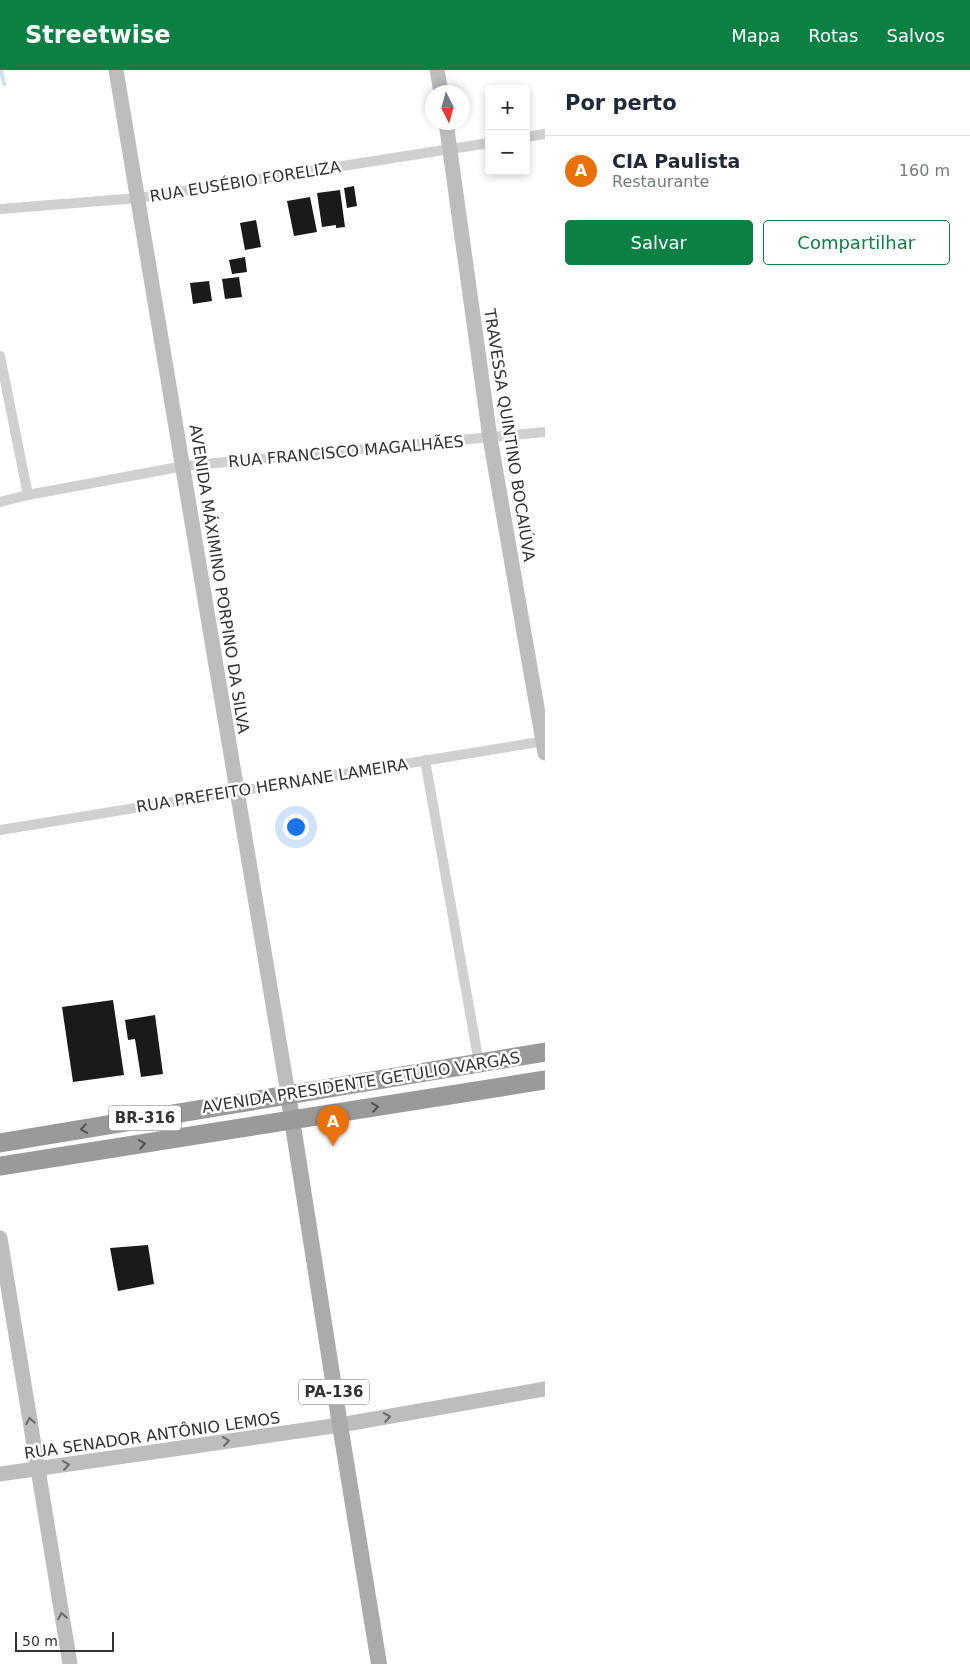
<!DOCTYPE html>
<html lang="pt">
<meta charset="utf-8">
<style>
:root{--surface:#fff;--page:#f6f6f7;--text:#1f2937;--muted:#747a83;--line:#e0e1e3;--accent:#0b8043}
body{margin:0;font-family:"DejaVu Sans",sans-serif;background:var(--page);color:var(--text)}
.controls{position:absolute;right:15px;top:15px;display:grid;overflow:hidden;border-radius:5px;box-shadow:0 2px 8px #0003}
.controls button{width:45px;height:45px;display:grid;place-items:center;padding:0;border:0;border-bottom:1px solid var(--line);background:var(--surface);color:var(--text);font:25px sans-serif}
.compass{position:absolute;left:425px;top:15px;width:45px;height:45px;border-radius:50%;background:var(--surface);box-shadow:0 2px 8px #0003;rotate:174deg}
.scale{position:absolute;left:15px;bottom:12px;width:99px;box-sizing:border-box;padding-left:5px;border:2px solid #333;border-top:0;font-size:14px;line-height:18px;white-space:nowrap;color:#333;-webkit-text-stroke:4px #fff;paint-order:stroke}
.you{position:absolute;left:295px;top:756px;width:18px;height:18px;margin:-12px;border:4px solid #fff;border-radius:50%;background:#1a73e8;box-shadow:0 0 0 8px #1a73e833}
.badge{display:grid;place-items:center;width:32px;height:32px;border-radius:50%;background:var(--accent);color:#fff;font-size:16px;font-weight:700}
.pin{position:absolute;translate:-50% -41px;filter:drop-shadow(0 1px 2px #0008)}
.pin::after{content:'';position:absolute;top:26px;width:18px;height:15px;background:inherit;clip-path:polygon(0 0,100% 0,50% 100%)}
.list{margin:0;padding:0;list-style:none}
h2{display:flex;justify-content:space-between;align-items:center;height:65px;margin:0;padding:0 20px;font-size:21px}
h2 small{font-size:16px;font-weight:400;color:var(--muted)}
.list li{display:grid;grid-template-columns:32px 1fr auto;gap:15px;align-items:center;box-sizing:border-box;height:70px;padding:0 20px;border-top:1px solid var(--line)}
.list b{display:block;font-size:19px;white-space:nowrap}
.list p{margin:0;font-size:16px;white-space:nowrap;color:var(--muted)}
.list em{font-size:16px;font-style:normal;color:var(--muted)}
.actions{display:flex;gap:10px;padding:15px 20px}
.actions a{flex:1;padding:11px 0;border:1px solid var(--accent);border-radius:5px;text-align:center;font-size:18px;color:var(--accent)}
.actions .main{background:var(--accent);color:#fff}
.map{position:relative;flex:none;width:545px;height:1594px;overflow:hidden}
header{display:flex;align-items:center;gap:30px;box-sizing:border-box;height:70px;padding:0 25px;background:var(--accent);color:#fff}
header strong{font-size:24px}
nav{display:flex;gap:28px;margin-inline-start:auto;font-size:18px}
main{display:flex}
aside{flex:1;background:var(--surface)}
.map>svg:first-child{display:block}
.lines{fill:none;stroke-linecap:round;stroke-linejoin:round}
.stream{stroke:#cfe2ee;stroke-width:4}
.building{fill:#1a1a1a}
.street{stroke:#d0d0d0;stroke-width:10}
.secondary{stroke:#bdbdbd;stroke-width:15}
.primary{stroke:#ababab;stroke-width:16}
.highway{stroke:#9a9a9a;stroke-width:19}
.oneway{stroke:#525252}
.oneway2{stroke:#6a6a6a}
.labels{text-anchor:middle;stroke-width:5;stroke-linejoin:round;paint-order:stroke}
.shield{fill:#fff;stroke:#707070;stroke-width:1}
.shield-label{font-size:15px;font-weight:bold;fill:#333}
.street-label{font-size:16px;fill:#333;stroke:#fff}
</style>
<header>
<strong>Streetwise</strong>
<nav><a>Mapa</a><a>Rotas</a><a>Salvos</a></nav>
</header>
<main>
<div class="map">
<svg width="545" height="1594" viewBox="0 0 545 1594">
<rect width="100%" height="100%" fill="#fff"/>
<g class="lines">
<path class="stream" d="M1,0L4,14"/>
</g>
<g class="building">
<path d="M354,116L357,136L347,138L344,118Z"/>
<path d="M340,120L345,157L336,158V155L322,157L317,123Z"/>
<path d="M310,127L317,162L294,166L287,131Z"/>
<path d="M256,150L261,177L245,180L240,153Z"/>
<path d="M245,187L247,202L232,204L229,190Z"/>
<path d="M239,207L242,227L225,229L222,209Z"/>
<path d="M209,211L212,231L193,234L190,213Z"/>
<path d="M113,930L124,1005L73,1012L62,937Z"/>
<path d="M155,945L163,1004L141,1007L135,969L128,970L125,950Z"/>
<path d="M148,1175L154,1214L118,1221L110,1178Z"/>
</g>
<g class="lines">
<g class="street">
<path d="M526,67L545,64"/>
<path d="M0,139L138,128L489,73"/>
<path d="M0,286L28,425"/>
<path d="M0,432L28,425L184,396L545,362"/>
<path d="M425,690L479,993"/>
<path d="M0,760L545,671"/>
</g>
<g class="secondary">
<path d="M116,0L288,1024"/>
<path d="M437,0L441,22"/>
<path d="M446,52L490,368L545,683"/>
<path d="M0,1168L70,1594"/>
<path d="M0,1404L340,1355L545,1319"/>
</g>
<path class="primary" d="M288,1024L340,1355L379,1594"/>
<g class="highway">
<path d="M0,1073L545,982"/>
<path d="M0,1096L545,1010"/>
</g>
</g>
<defs><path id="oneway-chevron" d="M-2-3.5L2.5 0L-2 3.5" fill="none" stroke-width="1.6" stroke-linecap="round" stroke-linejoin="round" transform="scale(1.25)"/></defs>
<g class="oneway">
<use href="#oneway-chevron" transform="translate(375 1037) rotate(-9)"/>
<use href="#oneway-chevron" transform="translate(84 1059) rotate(171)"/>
<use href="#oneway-chevron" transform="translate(142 1074) rotate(-9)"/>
</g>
<g class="oneway2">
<use href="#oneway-chevron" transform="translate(387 1347) rotate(-10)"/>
<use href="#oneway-chevron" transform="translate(30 1351) rotate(-99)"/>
<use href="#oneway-chevron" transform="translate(226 1371) rotate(-8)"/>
<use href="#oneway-chevron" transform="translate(66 1395) rotate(-8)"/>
<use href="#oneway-chevron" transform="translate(62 1546) rotate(-99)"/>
</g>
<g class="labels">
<g class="shield">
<rect x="109" y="1035.5" width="72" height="25" rx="4"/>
<rect x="299" y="1309.5" width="70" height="25" rx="4"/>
</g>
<g class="shield-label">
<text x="145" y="1053">BR-316</text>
<text x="334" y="1327">PA-136</text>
</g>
<g class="street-label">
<text transform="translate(245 111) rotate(-9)" y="6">RUA EUSÉBIO FORELIZA</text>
<text transform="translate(510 365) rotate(81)" y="6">TRAVESSA QUINTINO BOCAIÚVA</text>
<text transform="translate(346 381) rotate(-5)" y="6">RUA FRANCISCO MAGALHÃES</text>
<text transform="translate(220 509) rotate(81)" y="6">AVENIDA MÁXIMINO PORPINO DA SILVA</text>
<text transform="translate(272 715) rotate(-9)" y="6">RUA PREFEITO HERNANE LAMEIRA</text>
<text transform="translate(361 1012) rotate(-9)" y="6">AVENIDA PRESIDENTE GETÚLIO VARGAS</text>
<text transform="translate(152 1365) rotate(-8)" y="6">RUA SENADOR ANTÔNIO LEMOS</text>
</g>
</g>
</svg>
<div class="controls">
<button>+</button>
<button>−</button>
</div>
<svg class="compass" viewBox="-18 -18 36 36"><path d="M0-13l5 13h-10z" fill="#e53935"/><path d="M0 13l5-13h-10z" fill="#747a83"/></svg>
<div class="scale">50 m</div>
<div class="you"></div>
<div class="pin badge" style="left:333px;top:1076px;background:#e8710a">A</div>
</div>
<aside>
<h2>Por perto<small></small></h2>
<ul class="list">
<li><span class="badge" style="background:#e8710a">A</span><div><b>CIA Paulista</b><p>Restaurante</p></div><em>160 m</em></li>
</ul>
<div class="actions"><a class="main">Salvar</a><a>Compartilhar</a></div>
</aside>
</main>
